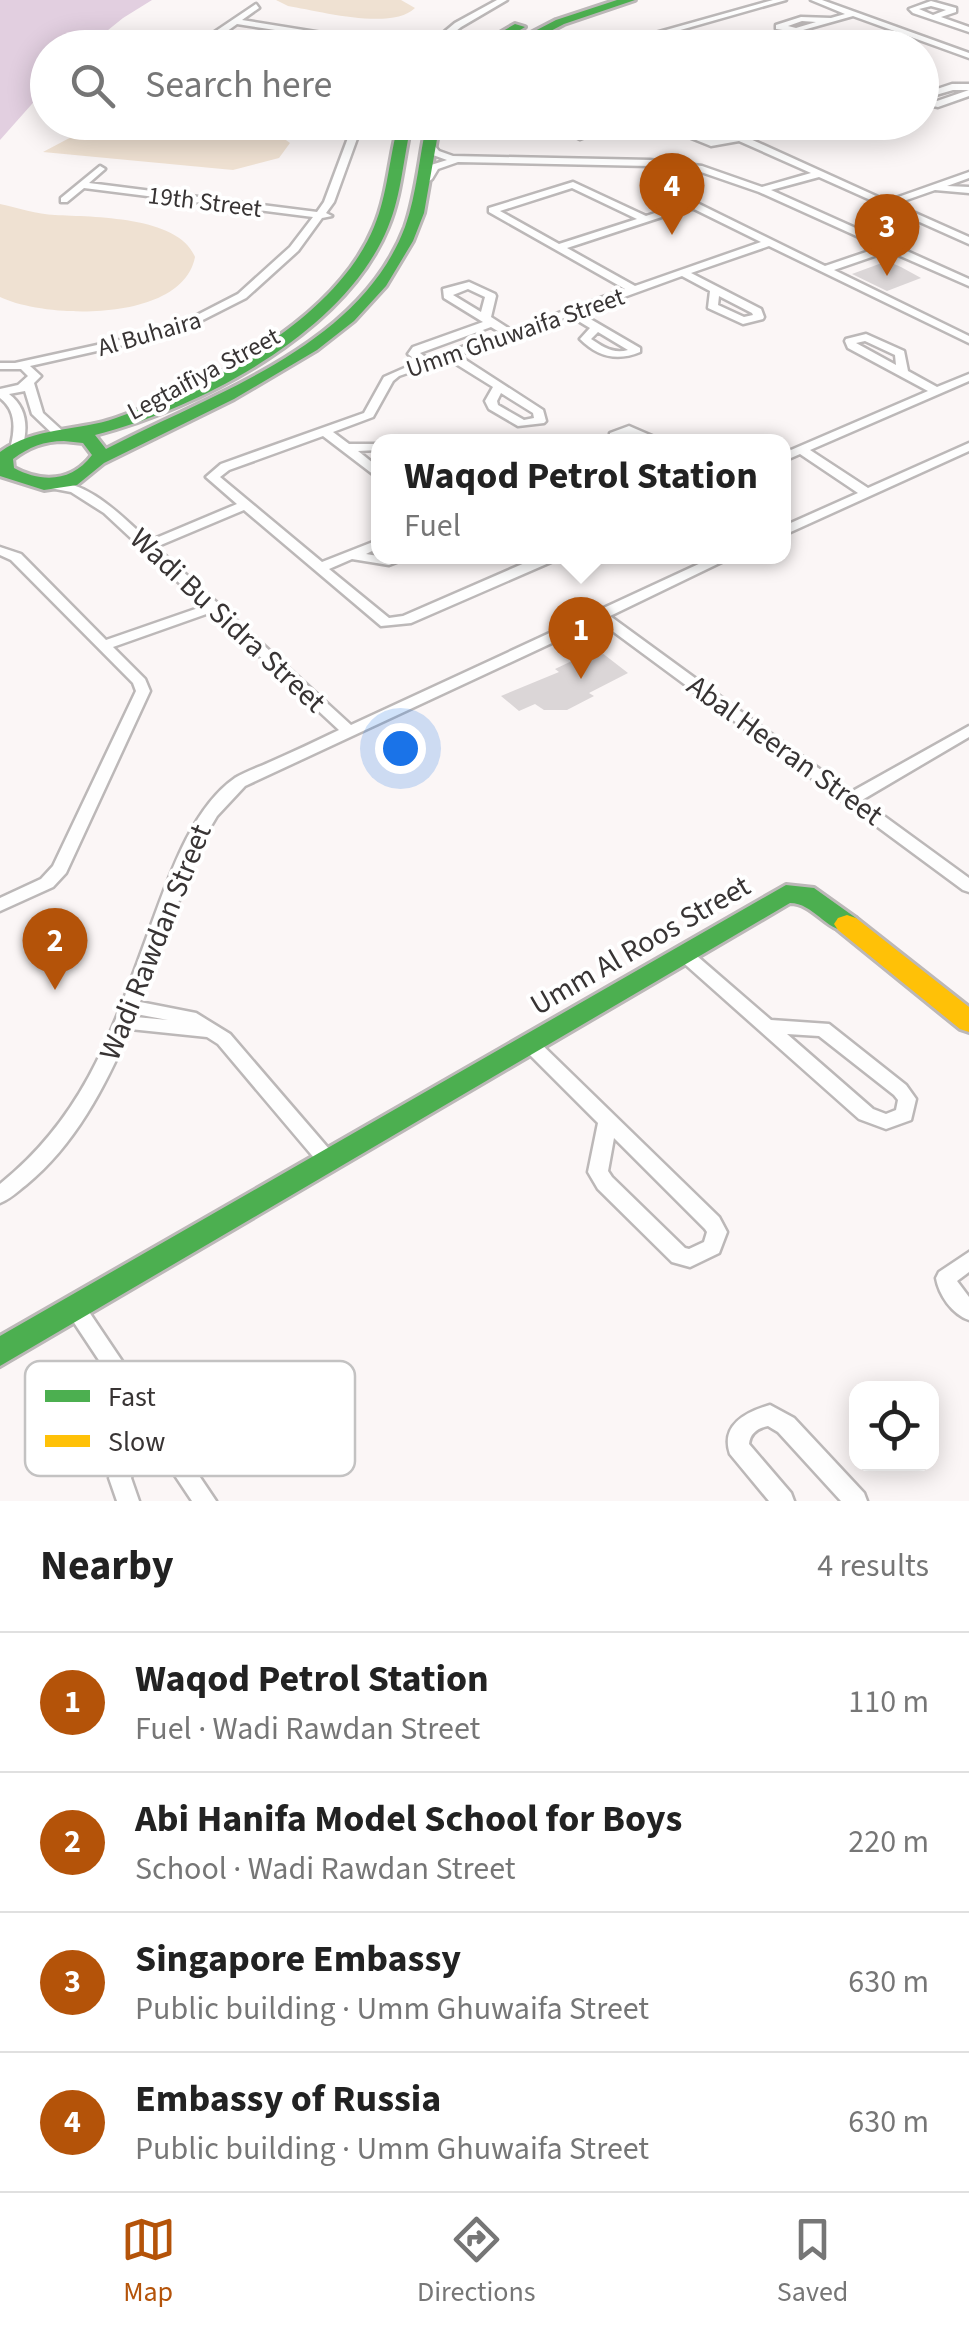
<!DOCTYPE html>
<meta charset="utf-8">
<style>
:root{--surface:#fff;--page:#f2f2f2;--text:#222;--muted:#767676;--line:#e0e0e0;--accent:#b45309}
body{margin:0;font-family:"Source Sans 3",sans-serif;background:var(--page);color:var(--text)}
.controls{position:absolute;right:30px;bottom:30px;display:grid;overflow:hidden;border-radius:20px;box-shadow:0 5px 25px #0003}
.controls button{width:90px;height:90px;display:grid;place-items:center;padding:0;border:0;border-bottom:2px solid var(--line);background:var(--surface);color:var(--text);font:50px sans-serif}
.you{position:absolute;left:400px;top:748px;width:35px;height:35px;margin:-25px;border:8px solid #fff;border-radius:50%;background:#1a73e8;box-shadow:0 0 0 15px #1a73e833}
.badge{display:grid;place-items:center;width:65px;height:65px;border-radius:50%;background:var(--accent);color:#fff;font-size:32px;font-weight:700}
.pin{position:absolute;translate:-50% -82px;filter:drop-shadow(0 2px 5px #0008)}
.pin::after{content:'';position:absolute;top:52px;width:35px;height:30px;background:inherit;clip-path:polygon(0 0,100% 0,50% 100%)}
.popup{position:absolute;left:371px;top:434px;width:420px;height:130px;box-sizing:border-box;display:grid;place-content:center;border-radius:20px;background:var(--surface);filter:drop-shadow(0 2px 8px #0005);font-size:32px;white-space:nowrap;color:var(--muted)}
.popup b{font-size:38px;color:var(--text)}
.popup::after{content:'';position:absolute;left:50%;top:100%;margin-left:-20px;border:20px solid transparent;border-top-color:var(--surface)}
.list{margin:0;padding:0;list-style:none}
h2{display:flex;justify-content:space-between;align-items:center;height:130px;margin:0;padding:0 40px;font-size:42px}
h2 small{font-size:32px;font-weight:400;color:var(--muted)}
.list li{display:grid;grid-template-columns:65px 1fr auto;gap:30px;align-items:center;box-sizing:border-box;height:140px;padding:0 40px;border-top:2px solid var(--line)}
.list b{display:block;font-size:38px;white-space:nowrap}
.list p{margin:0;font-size:32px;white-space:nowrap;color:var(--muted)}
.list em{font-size:32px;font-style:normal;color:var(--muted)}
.icon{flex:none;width:55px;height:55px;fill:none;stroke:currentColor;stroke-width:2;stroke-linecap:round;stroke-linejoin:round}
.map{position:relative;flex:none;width:969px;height:1501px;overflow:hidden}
.search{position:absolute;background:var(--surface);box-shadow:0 5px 25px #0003;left:30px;right:30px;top:30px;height:110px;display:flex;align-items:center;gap:25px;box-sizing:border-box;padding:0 35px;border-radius:55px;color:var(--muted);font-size:38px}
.sheet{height:690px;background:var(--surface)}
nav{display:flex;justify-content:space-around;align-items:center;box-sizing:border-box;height:140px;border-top:2px solid var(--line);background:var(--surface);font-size:28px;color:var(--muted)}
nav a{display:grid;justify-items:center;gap:5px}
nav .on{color:var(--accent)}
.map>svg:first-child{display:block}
.green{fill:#efe1d2}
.water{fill:#e2cfe0}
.building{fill:#dbd6d7}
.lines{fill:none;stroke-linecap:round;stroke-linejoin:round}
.street-casing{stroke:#bcb8b8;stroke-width:5}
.fast-casing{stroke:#bcb8b8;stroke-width:6}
.slow-casing{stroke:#bcb8b8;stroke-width:6}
.street{fill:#fefefe;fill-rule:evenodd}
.fast{fill:#4caf50;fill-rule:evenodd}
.slow{fill:#ffc107;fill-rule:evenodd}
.labels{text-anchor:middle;stroke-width:8;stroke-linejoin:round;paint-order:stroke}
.far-street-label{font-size:25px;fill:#383434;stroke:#fff}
.street-label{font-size:30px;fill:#383434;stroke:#fff}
.key{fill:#fff;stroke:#c3c2c2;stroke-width:2.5}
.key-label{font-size:28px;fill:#383434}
</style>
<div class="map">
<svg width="969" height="1501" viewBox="0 0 969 1501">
<rect width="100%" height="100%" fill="#fbf6f6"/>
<g class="green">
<path d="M276,0H401L415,8C392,31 319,11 288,6Z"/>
<path d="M71,123L243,124L268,127L290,143L279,158L233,170L43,152L77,134Z"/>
<path d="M0,204C18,208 37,214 55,215C93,217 179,216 195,257C182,323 46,319 0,297Z"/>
</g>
<path class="water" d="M0,0H152L123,18L87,47L48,48L47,87L0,140Z"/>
<g class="building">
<path d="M887,261L901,267L921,278L887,291L852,274Z"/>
<path d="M597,649L628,673L589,693L594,696L567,710H544L535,704L519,711L501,696L559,672L555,669Z"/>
</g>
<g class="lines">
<g class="street-casing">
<g id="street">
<path d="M497,0H507L461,27L435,48H425L455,23Z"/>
<path d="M773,0H786L617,48H602Z"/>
<path d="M811,0H822L969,53V58L853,16L796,32L776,29V25L801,17L831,18L845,14ZM802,21L816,22L796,28L788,26Z"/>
<path d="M931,1L956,8V12L941,17L969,27V32L913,13L909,9ZM931,6L946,10L933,15L919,9Z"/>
<path d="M256,4L259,8L242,20L415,48H392L237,24L219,37H213V33Z"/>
<path d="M969,84V90H953L922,99L937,101L969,90V96L938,107L922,104V94L952,84Z"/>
<path d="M354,122H363L334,202L326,213L332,216L322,218L298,251L246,298L177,333L30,366L41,376L34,383L43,413L66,434L64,437H56L32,414L25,391L9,394C26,407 28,426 23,445L17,449L13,448L11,445C15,428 16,410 0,398V389L18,385L28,376L21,369H0V363H15L170,329L238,294L290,247L313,217L84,188L67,202H61V198L100,166L105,169L89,183L317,212L324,202Z"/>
<path d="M546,122H558L581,133L587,131L575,122H586L598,132L580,139Z"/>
<path d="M666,122H675L676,125L712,140L731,137L701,122H713L887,201L969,172V178L947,186L969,187V193L935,190L895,204L969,237V244L819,177L771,190L969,279V286L889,251L834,270L969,336V343L769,246L691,273L761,309L764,317L763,319L743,324L708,308L710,291L682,276L580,313L640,348V352C616,362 597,356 580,339L590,328L570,316L458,355L543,410L546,421L544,423L518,426L489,409L485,401L493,387L448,359L399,376L393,381L373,417L333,432L349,444H378V450L358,451L378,467V476L374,475L323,436L229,470L220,477L322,562L378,540V548L366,554L378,556H412L389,565L352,559L329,569L389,618L403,616L541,556H559L558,559L411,623L381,626L244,510L156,547L351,725L716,556H734L610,616L851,792L969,726V737L862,800L969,878V892L963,890L599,621L245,786L217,816L201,843L140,1002L196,1013L230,1034L335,1156L338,1161L335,1166L328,1169L321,1166L218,1044L207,1037L130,1029C105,1087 75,1145 26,1185C17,1192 10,1199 0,1203V1184C86,1115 113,1029 149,931C167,883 190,809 235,778C245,772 259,767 270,762C293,752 316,741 339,730L212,612L113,647L145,679L150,691L66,873L53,887L0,911V898L41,879L53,866L136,691L133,683L11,560L0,555V547L21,554L106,640L204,606L104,513L71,492L45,487V481C88,479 119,514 149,541L237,504L206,477L221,464L364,413L384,377L418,362L408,354L413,347L483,322L444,298L443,289L469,282L495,294L496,296L491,317L511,330L625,289L489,212V208L573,182L646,216L685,203L699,204L825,266L881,247L759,192L701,172L650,166L458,162L438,169L432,179L424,185L416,183L425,175L431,165L447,160L433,155L424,141L428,138L439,151L453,156L650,160L702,166L762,187L811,173L739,141L711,146L669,129ZM572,188L637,219L559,244L500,211ZM686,209H694L761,242L635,286L567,248ZM468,289L485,297L481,312L453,295ZM719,296L752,313L753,315L744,317L718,305ZM491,327L501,333L428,359L420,353ZM598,332L628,350C613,354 603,347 591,339ZM501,393L533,413L534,418L524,420L498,405L497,401ZM136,1014L168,1020L135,1017Z"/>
<path d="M866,334L904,351L908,371L937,387L969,374V381L810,450L868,488L969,443V451L784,535V526L858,493L800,454L784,461V453L928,391L848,348L845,341L846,339ZM865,341L895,355L896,365L856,343Z"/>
<path d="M629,426L659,439L661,442H644L629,434L620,438L622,442H610V433Z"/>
<path d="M684,948L690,950L771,1020L829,1024L906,1085L916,1099L911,1120L886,1129L859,1119L678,958L675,954L678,950ZM787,1034L819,1036L894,1095L898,1100L896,1110L886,1114L873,1109Z"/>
<path d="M530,1037L536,1039L719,1217L727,1232L719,1253L690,1267L672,1262L598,1189L588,1172L598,1123L524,1049L521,1044L524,1039ZM614,1138L705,1229L707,1232L704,1242L689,1249L685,1248L612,1177L608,1171Z"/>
<path d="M969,1252V1272L957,1281L969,1297V1320C952,1314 939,1295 936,1278L939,1272Z"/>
<path d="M76,1300L83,1303L216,1501H192L146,1432L131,1478L139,1501H117L109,1478L132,1410L69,1315L66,1309L69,1303Z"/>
<path d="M770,1405L794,1418L864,1493L867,1501H841L778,1432L768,1426C758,1428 750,1433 749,1444L791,1493L794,1501H769L730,1454C720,1425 746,1412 770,1405Z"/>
</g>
</g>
<g class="fast-casing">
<g id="fast">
<path d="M617,0H635L564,24L518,48H502L556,20Z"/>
<path d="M515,24L525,27L490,48H474Z"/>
<path d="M399,122H412C403,157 402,194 388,227C345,333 199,408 95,435L106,449C210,394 359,348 405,227C417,193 419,157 427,122H440L424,213L413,241L386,286L354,321L317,350L234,399L104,463L77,485L44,490L0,476V452C35,426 77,432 116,418C207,386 335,321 374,227C388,194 389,157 399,122ZM64,441L83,443L92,455C72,482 42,483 14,468L13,459C29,447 44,441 64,441Z"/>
<path d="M786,885L814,888L856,918L860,924L856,930C829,938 816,903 790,903L0,1366V1336Z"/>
</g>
</g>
<g class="slow-casing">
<path id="slow" d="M847,915L856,918L969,1007V1032L960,1029L838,930L834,924L838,918Z"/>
</g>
<use href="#street" class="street"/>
<use href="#fast" class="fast"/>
<use href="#slow" class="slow"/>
</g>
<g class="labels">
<g class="far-street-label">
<text transform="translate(205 201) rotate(7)" y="9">19th Street</text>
<text transform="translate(515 332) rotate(-19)" y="9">Umm Ghuwaifa Street</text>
<text transform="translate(149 333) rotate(-16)" y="9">Al Buhaira</text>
<text transform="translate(203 373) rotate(-28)" y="9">Legtaifiya Street</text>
</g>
<g class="street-label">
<text transform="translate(228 620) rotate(43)" y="10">Wadi Bu Sidra Street</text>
<text transform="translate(785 750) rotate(36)" y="10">Abal Heeran Street</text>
<text transform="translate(155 942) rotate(-68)" y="10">Wadi Rawdan Street</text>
<text transform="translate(640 945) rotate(-30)" y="10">Umm Al Roos Street</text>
</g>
</g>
<rect x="25" y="1361" width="330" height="115" rx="15" class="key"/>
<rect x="45" y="1390" width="45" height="12" fill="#4caf50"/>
<rect x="45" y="1435" width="45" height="12" fill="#ffc107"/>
<g class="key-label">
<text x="108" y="1406">Fast</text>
<text x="108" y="1451">Slow</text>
</g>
</svg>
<div class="controls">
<button><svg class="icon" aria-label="locate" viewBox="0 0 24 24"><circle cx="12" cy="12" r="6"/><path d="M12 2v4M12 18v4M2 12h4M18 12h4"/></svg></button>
</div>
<div class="you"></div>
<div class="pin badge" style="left:581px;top:679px">1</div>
<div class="popup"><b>Waqod Petrol Station</b>Fuel</div>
<div class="pin badge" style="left:55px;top:990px">2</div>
<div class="pin badge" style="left:887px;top:276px">3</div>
<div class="pin badge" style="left:672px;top:235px">4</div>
<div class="search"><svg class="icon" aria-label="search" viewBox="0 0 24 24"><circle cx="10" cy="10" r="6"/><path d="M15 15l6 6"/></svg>Search here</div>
</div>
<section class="sheet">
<h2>Nearby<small>4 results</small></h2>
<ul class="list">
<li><span class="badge">1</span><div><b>Waqod Petrol Station</b><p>Fuel · Wadi Rawdan Street</p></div><em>110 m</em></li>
<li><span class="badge">2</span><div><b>Abi Hanifa Model School for Boys</b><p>School · Wadi Rawdan Street</p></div><em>220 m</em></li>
<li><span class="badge">3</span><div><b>Singapore Embassy</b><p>Public building · Umm Ghuwaifa Street</p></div><em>630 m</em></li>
<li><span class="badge">4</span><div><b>Embassy of Russia</b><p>Public building · Umm Ghuwaifa Street</p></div><em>630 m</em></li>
</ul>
</section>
<nav>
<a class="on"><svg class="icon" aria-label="map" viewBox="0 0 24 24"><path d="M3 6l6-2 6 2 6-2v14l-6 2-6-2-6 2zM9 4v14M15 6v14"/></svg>Map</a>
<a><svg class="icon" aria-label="directions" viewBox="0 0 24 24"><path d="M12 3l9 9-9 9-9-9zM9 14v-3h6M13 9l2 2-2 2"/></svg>Directions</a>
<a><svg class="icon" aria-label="saved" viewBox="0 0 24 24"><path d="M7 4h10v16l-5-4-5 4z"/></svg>Saved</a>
</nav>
